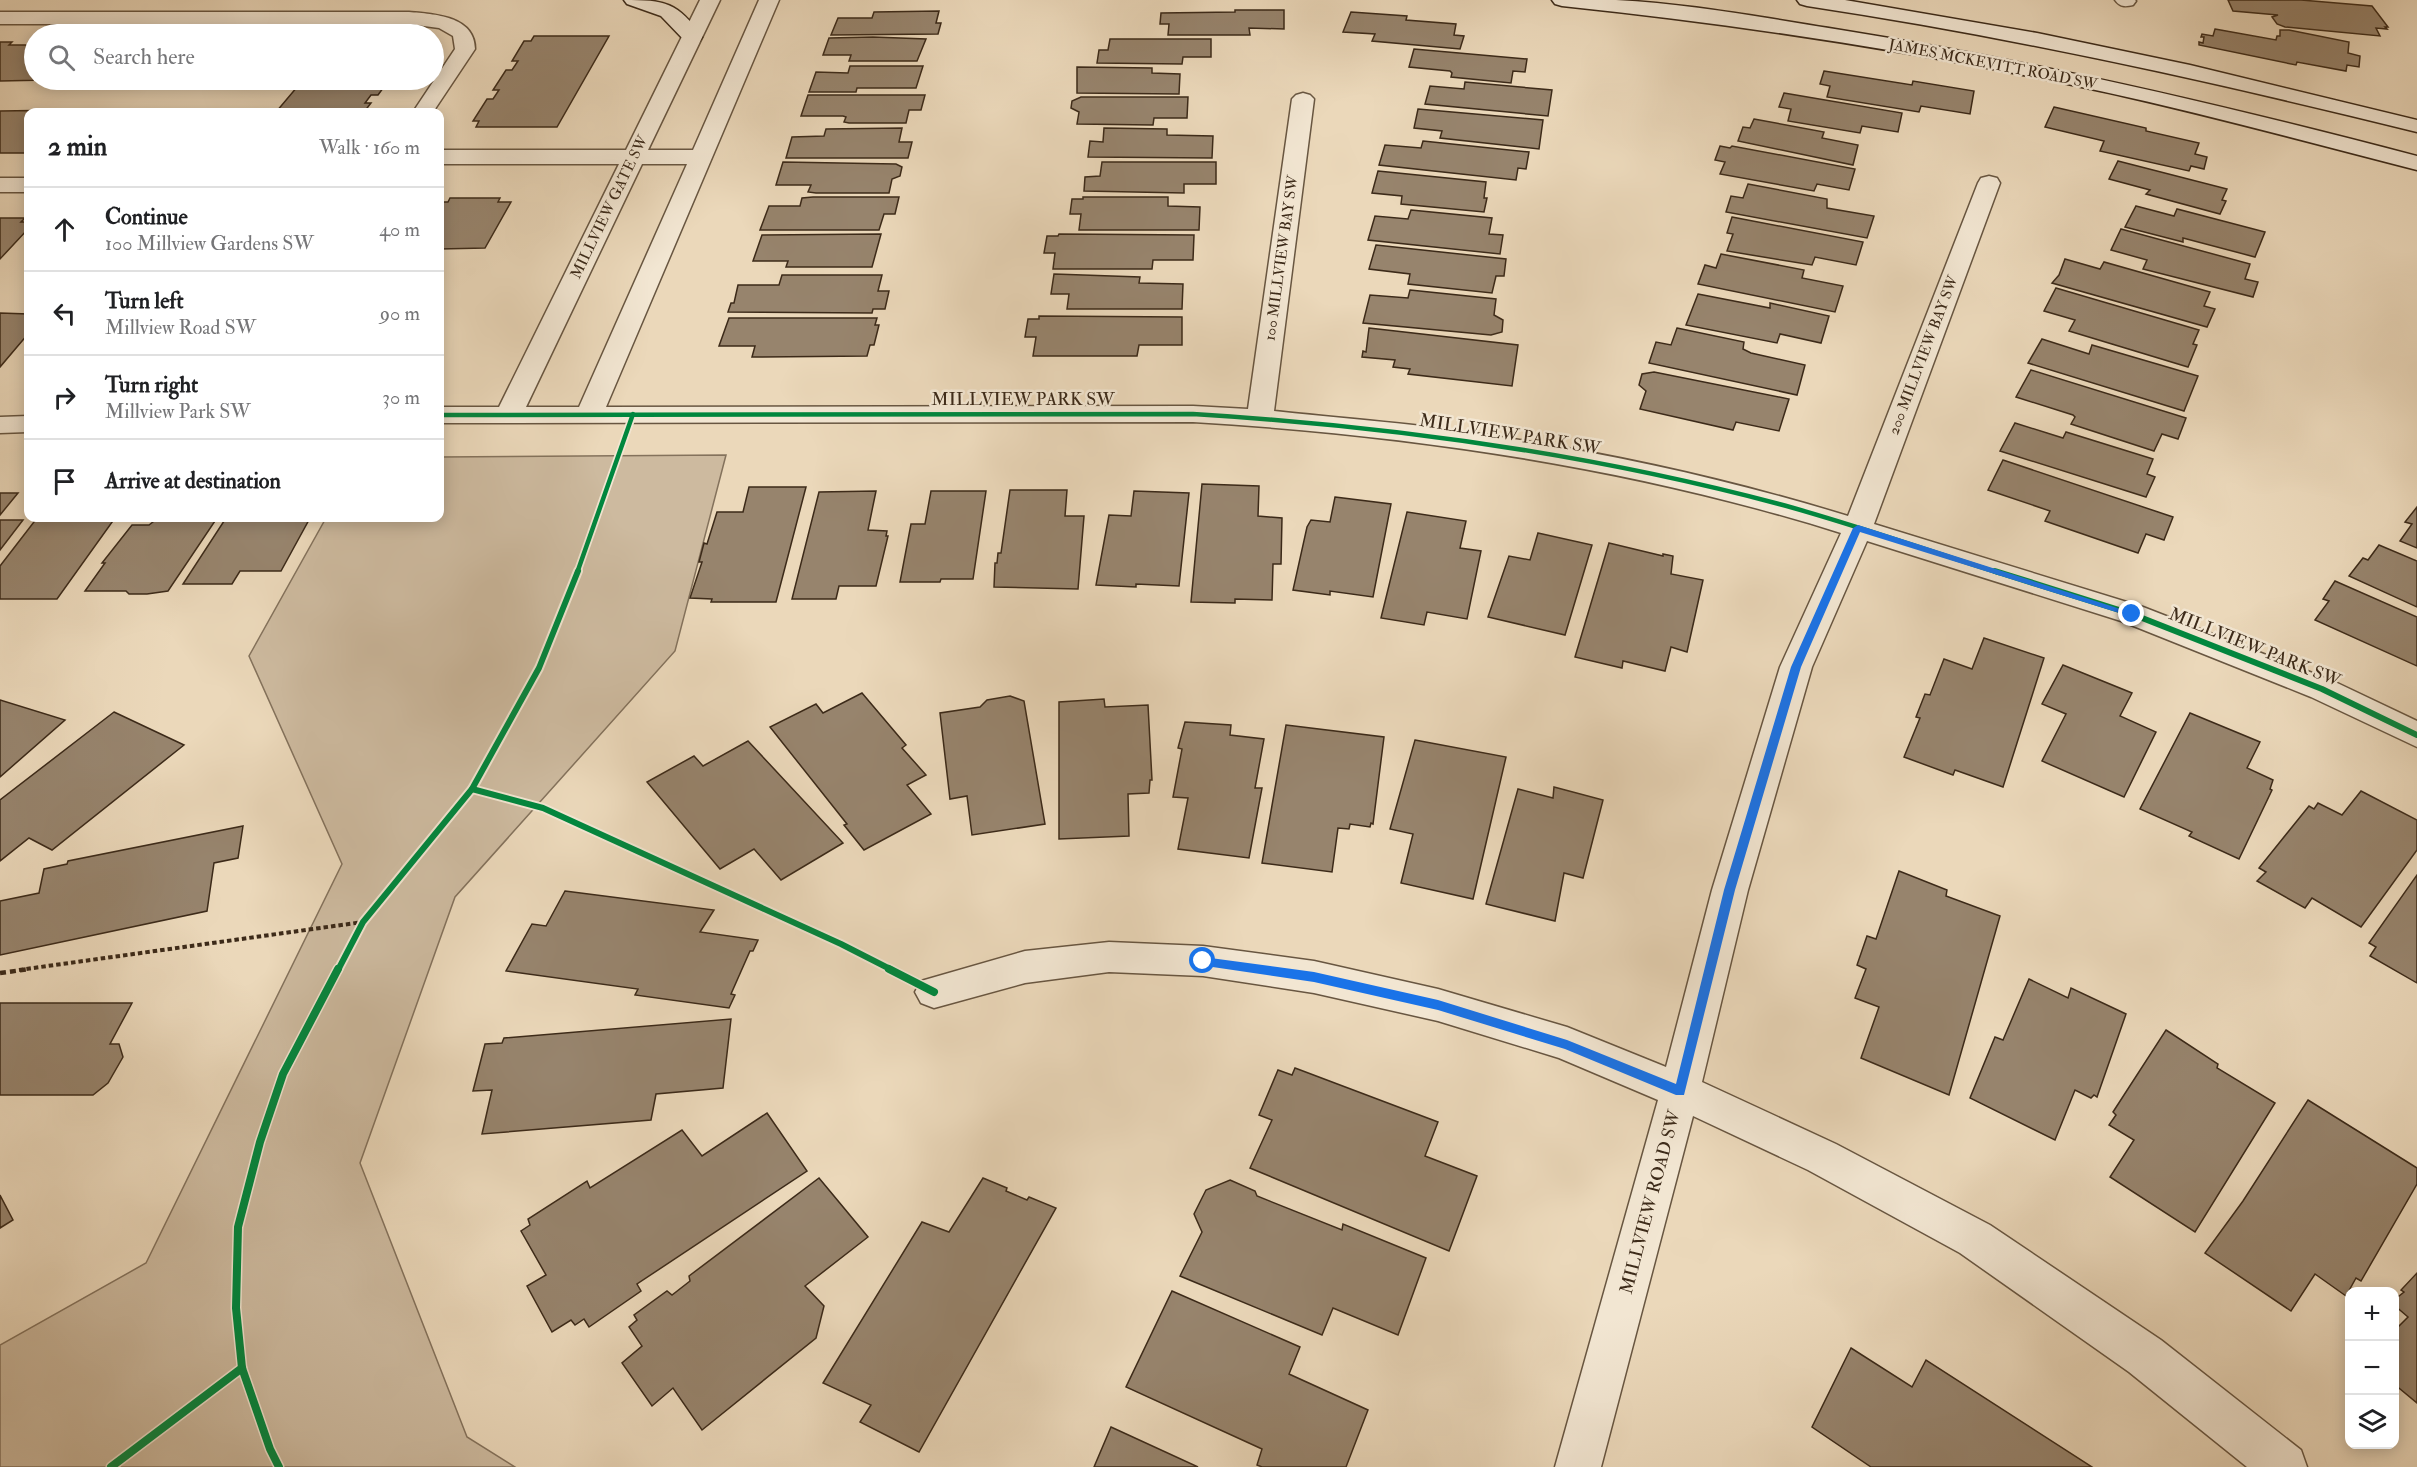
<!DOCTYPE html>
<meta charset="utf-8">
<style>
:root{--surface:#fff;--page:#f6f6f6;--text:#202124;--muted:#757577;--line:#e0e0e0}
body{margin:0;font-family:"IM FELL Double Pica",serif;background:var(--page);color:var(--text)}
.controls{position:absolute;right:18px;bottom:18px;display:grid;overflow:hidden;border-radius:12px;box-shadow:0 3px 15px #0003}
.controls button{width:54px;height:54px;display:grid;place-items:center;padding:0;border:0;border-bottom:2px solid var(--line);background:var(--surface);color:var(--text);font:30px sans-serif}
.stop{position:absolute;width:18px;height:18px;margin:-14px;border:4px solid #1a73e8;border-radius:50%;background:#fff}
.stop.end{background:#1a73e8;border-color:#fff;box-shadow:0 2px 6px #0008}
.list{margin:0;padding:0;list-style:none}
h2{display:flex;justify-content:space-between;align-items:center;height:78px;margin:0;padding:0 24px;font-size:26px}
h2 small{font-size:20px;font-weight:400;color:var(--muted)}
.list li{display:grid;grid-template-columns:39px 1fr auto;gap:18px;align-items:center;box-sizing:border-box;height:84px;padding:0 24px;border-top:2px solid var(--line)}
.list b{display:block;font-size:22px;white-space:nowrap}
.list p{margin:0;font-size:20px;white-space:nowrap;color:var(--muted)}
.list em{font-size:20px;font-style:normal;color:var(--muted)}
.icon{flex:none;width:33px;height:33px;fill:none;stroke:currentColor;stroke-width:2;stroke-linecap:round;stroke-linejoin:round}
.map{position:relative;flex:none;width:2417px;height:1467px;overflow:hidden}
.search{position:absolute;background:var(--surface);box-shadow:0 3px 15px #0003;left:24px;top:24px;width:420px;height:66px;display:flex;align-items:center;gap:15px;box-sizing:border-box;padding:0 21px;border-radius:33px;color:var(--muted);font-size:22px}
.panel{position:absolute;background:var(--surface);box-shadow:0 3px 15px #0003;left:24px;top:108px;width:420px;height:414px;border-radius:12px}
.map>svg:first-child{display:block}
.green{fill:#cdba9f;stroke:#84725c;stroke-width:1.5}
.building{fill:#97846d;stroke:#3c2a19;stroke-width:1.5}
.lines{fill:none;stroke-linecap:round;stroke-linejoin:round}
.minor-casing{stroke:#685641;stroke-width:3}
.secondary-casing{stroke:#3c2a19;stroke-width:3}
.path-far1{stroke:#3c2a19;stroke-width:4;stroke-dasharray:4.5 3;stroke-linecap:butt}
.path{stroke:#3c2a19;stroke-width:4.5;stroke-dasharray:6 4;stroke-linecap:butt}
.minor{fill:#f2e6d2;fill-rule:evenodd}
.secondary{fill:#f2e6d2;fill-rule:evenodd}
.cycleway-far2-casing{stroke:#f2e6d2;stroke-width:8}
.cycleway-far1-casing{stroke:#f2e6d2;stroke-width:10}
.cycleway-casing{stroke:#f2e6d2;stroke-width:11}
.cycleway-far2{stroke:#00873e;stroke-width:4.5}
.cycleway-far1{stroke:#00873e;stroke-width:6}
.cycleway{stroke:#00873e;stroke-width:8}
.route{fill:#1a73e8}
.labels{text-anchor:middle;stroke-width:5;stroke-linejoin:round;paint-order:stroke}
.far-street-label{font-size:15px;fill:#3c2a19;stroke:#f2e6d2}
.street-label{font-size:18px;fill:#3c2a19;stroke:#f2e6d2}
</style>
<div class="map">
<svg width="2417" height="1467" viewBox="0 0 2417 1467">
<rect width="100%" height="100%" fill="#ebd8ba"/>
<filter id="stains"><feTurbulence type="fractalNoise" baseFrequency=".00333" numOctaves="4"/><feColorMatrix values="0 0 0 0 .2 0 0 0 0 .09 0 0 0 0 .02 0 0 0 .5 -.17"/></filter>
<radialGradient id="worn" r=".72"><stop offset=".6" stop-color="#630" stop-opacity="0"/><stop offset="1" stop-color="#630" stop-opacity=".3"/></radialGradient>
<path class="green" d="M726,455L675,651L455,897L360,1163L467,1437L515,1467H0V1345L146,1263L342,864L249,656L326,518H440V457Z"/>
<g class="building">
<path d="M2228,0H2301L2372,6L2388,27H2385L2387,29L2376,28L2380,36L2285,27L2277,24L2272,17L2278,15L2233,11Z"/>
<path d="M1235,10H1284V29L1249,28L1250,35H1168L1169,24H1160L1161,13L1235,12Z"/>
<path d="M939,11L936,23H941L938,34L831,35L838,18H872L874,12Z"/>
<path d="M1351,12L1407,16L1406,20L1456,24L1454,35L1464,36L1460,49L1372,41L1375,34L1343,32Z"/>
<path d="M2215,29L2276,40L2277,36H2280V30H2289L2349,42L2348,53L2360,56L2359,67L2347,65L2346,71L2297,62L2296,65L2199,45V42L2203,43L2204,37H2201L2202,34L2213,36Z"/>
<path d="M534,36H609L557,127H476L479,121H473L487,99H493L499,90H493L506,70H512L518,61H512L524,41H531Z"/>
<path d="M829,38L873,37L926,39L917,61H849L851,55H823Z"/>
<path d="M1110,39H1211V57H1183L1182,64L1097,63L1099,50H1108Z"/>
<path d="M0,42H12L9,45H28L34,43V80H47L0,81Z"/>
<path d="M1414,49L1527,59L1525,72L1513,71L1511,83L1451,77L1452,73L1450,71L1409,67Z"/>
<path d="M850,66H923L916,88H857L856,92H809L816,72L848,73Z"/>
<path d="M1077,67L1152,68V73L1180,74L1179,94L1077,93Z"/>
<path d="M1824,71L1912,85L1913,81L1974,91L1970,114L1921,106L1919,112L1827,97L1830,86L1820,84Z"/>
<path d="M59,80H258L242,81Z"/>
<path d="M303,80H389L378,95H371L365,103H371L364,112H276Z"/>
<path d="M1465,82L1552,90L1548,116L1425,104L1430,86L1464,89Z"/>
<path d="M1784,93L1902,113L1898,132L1862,126L1860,133L1788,121L1791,109L1779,107Z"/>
<path d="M808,95H925L921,110H909L906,123H849L844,122L846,117L843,116H801Z"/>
<path d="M1081,97H1188L1187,118H1154L1153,125L1077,124L1079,112L1071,108L1072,101Z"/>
<path d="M2054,107L2146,128V131L2199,143L2195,154L2207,157L2204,169L2191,166L2189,171L2100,151L2104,141L2045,127Z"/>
<path d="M1418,109L1543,120L1539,149L1440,138L1442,131L1414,128Z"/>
<path d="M111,110L150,111H232L93,112Z"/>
<path d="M0,111L66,110L81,111L28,112V150L24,153H0Z"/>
<path d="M1754,119L1824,132L1822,138L1858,145L1853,165L1738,141L1743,127L1750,128Z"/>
<path d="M902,128L899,142H912L908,158H786L792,137L824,136L826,129Z"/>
<path d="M1104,128L1167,129V135L1213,136L1212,158L1088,157L1090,141L1103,142Z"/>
<path d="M1423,141L1529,152L1526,169L1518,168L1516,180L1379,165L1385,145L1421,148Z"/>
<path d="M1720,146L1730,148L1732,146L1855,169L1849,190L1817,184L1814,191L1720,174L1725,162L1715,160Z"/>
<path d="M2118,161L2227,189L2222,200L2226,201L2220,214L2146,194L2150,190L2109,179Z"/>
<path d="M783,162L896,164L902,167L900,176L892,179L889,193H816L808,192L811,185H776Z"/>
<path d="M1102,162H1216V184H1184V193L1084,191L1085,177L1100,176Z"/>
<path d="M1378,171L1486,182L1484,198H1487L1484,212L1401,204L1402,196L1372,193Z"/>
<path d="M1748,184L1827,199V208L1874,216L1867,238L1726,212L1731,196L1743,198Z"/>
<path d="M813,197H899L895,214H884L879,230H760L769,206H800L802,198Z"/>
<path d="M1083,197H1168V206L1200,207L1199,230H1079L1081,214H1070L1072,199H1083Z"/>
<path d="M450,198H500L498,202H511L485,248L440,249V202H448Z"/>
<path d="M2136,206L2174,216L2177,209L2265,232L2255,257L2183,238V242L2125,227Z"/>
<path d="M1411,210L1492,218L1489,234L1503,235L1500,254L1368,240L1375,216L1408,219Z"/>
<path d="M1732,217L1863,242L1856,265L1815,257L1812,265L1727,251L1733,234L1727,233Z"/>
<path d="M0,218H25L21,222H28V229L0,259Z"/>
<path d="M2121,229L2250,264L2245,279L2258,282L2253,297L2143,269L2147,260L2111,250Z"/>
<path d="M881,234L872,267H786L788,261H753L762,235Z"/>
<path d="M1059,234L1194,235L1193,260H1153L1152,269H1053L1055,253H1044L1047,236H1058Z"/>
<path d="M1376,245L1506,259L1504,276H1496L1492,293L1408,284L1410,274L1369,269Z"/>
<path d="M1721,254L1804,270L1802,278L1843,286L1835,312L1698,284L1705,265L1716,268Z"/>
<path d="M2065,259L2100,269L2104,262L2210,292L2204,306L2215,309L2207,327L2052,283L2059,275Z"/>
<path d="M1054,274L1140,277L1139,283L1183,284L1182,309H1067L1069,294H1051Z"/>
<path d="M782,275H882L878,291H889L885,309H873L872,313L728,312L731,303H734L738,285H779Z"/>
<path d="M2056,288L2199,330L2193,344L2197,345L2188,367L2069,331L2075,320L2044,311Z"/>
<path d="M1410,290L1496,299L1494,315L1503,320L1502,332L1491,335L1363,323L1370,295L1408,298Z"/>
<path d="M1698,294L1770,308V303L1829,316L1821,343L1780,334L1777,343L1686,325Z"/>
<path d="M0,313L28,314V334L0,367Z"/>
<path d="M1039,316L1182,317V345H1139L1137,356H1033L1036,337H1025L1028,319H1039Z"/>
<path d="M729,318H877L875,325H879L874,345H870L867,356L752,357L755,346H719Z"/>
<path d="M1369,328L1518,345L1512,386L1408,374L1410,369L1393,367L1395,360L1362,357L1363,351L1366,352Z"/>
<path d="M1677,328L1744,342L1743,349L1751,353L1805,365L1797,395L1649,363L1656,342L1671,345Z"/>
<path d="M2042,339L2089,354L2092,345L2198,376L2184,411L2028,363Z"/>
<path d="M2031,370L2186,418L2178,439L2162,434L2154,451L2071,424L2075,417L2073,415L2016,397Z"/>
<path d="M1654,372L1789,399L1779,431L1736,422L1733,430L1640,409L1646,391L1639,385L1642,374Z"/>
<path d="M2015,423L2063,438L2066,432L2153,459L2147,474L2155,477L2146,497L2000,451Z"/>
<path d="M2003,460L2173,517L2164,540L2146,534L2138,553L2045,521L2050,511L1988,490Z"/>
<path d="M1202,484L1259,486L1258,516L1282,518L1281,564H1273L1272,600L1235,599V603L1191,602Z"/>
<path d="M749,487H806L776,602H711L712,599L690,598L702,562H699L704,543L707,544L717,512H743Z"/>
<path d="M1010,490H1067L1065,516H1084L1078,589L994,587L995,563H997L998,553H1001Z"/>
<path d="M876,491L868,530L887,531L886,536H888L876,586H839L836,599H792L819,492Z"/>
<path d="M931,491H986L973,579H941L940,582H900L911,524H925Z"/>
<path d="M1134,491L1189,493L1179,586L1136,584V587L1096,585L1109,515L1131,516Z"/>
<path d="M0,493H18L0,515Z"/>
<path d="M1335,497L1391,504L1373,597L1330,591V595L1293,590L1307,527L1311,520L1330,522Z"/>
<path d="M2417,507V548L2400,541L2412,524L2405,522Z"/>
<path d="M1407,512L1466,521L1460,548L1481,551L1467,619L1427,612L1424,625L1381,618Z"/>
<path d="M37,518H115L57,599H0V566Z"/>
<path d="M158,518H217L168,591L147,594H129L126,591H85L105,563H102L132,525H149Z"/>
<path d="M226,518H310L281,571H240L232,584H183Z"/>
<path d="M0,520H23L0,550Z"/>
<path d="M1538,533L1592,545L1565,635L1488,617L1509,556L1530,560Z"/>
<path d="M1609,543L1663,556V554L1673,556L1671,574L1703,580L1687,652L1671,647L1665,671L1623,661L1622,668L1575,657Z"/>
<path d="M2379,545L2417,561V607L2349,576L2363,558L2368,560Z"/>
<path d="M2335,581L2417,617V666L2315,620L2329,601L2323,599Z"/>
<path d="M1984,638L2044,658L2003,787L1955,770L1953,775L1904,757L1920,718L1916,717L1925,694L1930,695L1944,659L1972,669Z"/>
<path d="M2063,665L2132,693L2120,716L2156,732L2124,797L2042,761L2066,714L2042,704Z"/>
<path d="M862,693L906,745L902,748L926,775L907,785L931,814L864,850L844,825L847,824L770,727L816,704L823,713Z"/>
<path d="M1010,696L1024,701L1045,824L972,835L967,796L950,799L940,713L980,707L987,700Z"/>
<path d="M1104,699L1105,707L1148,705L1152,780H1150L1149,793L1128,794L1129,836L1059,839V702Z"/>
<path d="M0,700L65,720L0,777Z"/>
<path d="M114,712L184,745L52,850L29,838L0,861V800Z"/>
<path d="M2190,713L2260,742L2247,768L2273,780L2270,789L2272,790L2239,859L2189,836L2192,832L2140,809Z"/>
<path d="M1185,722L1231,725L1230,735L1264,739L1255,788H1262L1249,858L1178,849L1188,798L1173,797L1182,749L1178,748Z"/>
<path d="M1286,725L1384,737L1373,824L1371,823L1370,827L1350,824L1349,829L1338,828L1332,872L1262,863Z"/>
<path d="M1415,740L1506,757L1473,899L1401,883L1413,834L1390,829Z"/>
<path d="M748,741L843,843L781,880L754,849L720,869L647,782L694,756L703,766Z"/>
<path d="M1554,787L1603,800L1583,878L1564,873L1555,921L1486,904L1518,789L1553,798Z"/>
<path d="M2361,791L2417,820V850L2361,927L2312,898L2305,908L2257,881L2266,872L2259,868L2309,806L2314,809L2318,803L2342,815Z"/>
<path d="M243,826L238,858L214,863L207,911L0,955V901L39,893L44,869L67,864L68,861Z"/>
<path d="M1899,871L1947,890L1946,896L2000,916L1949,1095L1861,1058L1879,1007L1855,998L1866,969L1857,965L1867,936L1876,939Z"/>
<path d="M2417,875V983L2370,956L2376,947L2369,943Z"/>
<path d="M565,891L714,910L700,932L758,940L753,951H750L731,994L735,995L729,1008L635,995L638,989L506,971L532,924L546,926Z"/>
<path d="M2029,979L2068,998L2071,988L2126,1014L2097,1097L2094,1095L2091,1098L2075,1090L2055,1140L1970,1098L1995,1037L2003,1040Z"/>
<path d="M0,1003H132L110,1044H119L123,1057L108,1083L93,1095H0Z"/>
<path d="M731,1019L723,1088L656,1094L651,1120L482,1134L492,1090L473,1091L485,1044L502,1043L504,1038Z"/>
<path d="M2166,1030L2218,1064L2217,1068L2275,1103L2195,1232L2110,1177L2134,1140L2109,1125L2116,1115L2113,1112Z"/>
<path d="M1295,1068L1438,1122L1425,1156L1477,1176L1449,1251L1250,1168L1272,1120L1259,1115L1278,1070L1292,1075Z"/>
<path d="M2308,1100L2417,1168V1184L2361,1281L2356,1278L2346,1296L2315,1274L2291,1311L2205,1253L2243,1201Z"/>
<path d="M767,1113L807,1171L637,1284L641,1291L589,1327L584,1319L575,1325L571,1320L552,1332L527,1286L546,1275L521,1231L530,1225L528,1219L587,1181L590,1188L682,1130L702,1156Z"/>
<path d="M819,1178L868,1237L805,1286L824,1306L816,1338L702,1430L673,1388L652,1406L622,1363L642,1346L629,1327L637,1320L634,1315L667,1291L672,1295L690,1281L689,1276Z"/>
<path d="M983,1178L1007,1188L1006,1191L1027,1200L1029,1197L1056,1208L919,1452L860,1422L871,1405L823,1383L922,1222L949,1232Z"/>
<path d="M1230,1180L1255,1191L1257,1196L1342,1230L1343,1224L1426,1258L1398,1335L1333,1308L1322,1335L1180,1276L1202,1232L1194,1214L1206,1190Z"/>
<path d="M0,1195L13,1220L0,1228Z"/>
<path d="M2417,1273V1403L2394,1384V1331L2408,1317L2394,1305V1300L2404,1292L2401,1290Z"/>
<path d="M1172,1291L1300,1347L1289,1374L1368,1410L1346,1467H1262L1257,1465L1262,1449L1126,1387Z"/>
<path d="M1851,1348L1912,1387L1926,1360L2092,1467H1871L1812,1427Z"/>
<path d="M1111,1427L1198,1467H1094Z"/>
</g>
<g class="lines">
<g class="minor-casing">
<g id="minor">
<path d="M700,0H720L648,150H693L759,0H779L606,407L1193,406L1248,409L1292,99L1296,95L1303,93L1310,95L1314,99L1274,411C1329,417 1384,421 1438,428C1576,446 1715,475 1848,516L1978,183L1981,178L1989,176L1997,178L2000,183L1874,524L2143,607L2333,681L2417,721V747L2311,697L2121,621L1867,541L1812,667L1748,890L1702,1082L1836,1144L1990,1225L2161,1340L2301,1450L2307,1467H2247L2129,1372L1960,1253L1808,1170L1693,1116L1601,1467H1555L1658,1100L1559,1058L1438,1021L1314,993L1203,976L1109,972L1025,983L934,1008L921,1003L915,992L921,981L1025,951L1109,942L1203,946L1314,961L1438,989L1567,1027L1666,1067L1712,890L1780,667L1841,533C1631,467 1412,435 1193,422L440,423V407H499L619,164H440V150H626ZM642,164H687L579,407H526Z"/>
<path d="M2115,0H2135L2136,1L2133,5C2125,7 2120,7 2115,0Z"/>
<path d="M0,12H409C434,14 475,16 475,49L433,112H413L455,49L453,36L439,28L409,24H0Z"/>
<rect x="0" y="178" width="28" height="14"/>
<path d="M28,416V432L0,433V417Z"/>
</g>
</g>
<g class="secondary-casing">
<g id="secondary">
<path d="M624,0C665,0 678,2 702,37L699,41H685L661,16L627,4Z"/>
<path d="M1552,0C1574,0 1595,0 1616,0C1691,4 1767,18 1841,30C2035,61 2227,106 2417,156V170C2311,143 2206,114 2100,91C1922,52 1743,25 1562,6L1555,4Z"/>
<path d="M1797,0H1845L2037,33L2190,65L2417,120V132C2215,82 2013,37 1807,6L1800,4Z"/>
</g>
</g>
<path class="path-far1" d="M19,970L363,922"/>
<path class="path" d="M0,973L30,969"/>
<use href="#minor" class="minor"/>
<use href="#secondary" class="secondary"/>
<g class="cycleway-far2-casing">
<g id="cycleway-far2">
<path d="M440,415L1193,414C1391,426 1587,453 1779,504C1853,524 1926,550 1999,573"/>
<path d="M577,573L633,414"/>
</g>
</g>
<g class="cycleway-far1-casing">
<g id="cycleway-far1">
<path d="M1995,571L2132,614L2322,689L2417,735"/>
<path d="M472,789L543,808L841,944L892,970"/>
<path d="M338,970L363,922L472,789L539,668L578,571"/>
</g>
</g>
<g class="cycleway-casing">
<g id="cycleway">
<path d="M889,969L934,992"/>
<path d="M111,1467L242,1368"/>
<path d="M279,1467L270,1449L242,1368L236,1308L238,1227L260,1142L283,1074L338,969"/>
</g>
</g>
<use href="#cycleway-far2" class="cycleway-far2"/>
<use href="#cycleway-far1" class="cycleway-far1"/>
<use href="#cycleway" class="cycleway"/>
</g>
<path class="route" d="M1858,525L2136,614L2129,616L1860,532L1801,667L1735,890L1684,1095H1676L1565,1049L1438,1010L1314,982L1199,965L1198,961L1203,957L1314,972L1438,1000L1567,1040L1676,1084L1724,890L1791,667L1853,528Z"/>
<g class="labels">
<g class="far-street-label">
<text transform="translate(1993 64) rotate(11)" y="5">JAMES MCKEVITT ROAD SW</text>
<text transform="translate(609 207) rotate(-64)" y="5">MILLVIEW GATE SW</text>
<text transform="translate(1281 258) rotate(-82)" y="5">100 MILLVIEW BAY SW</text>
<text transform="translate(1923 355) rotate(-69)" y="5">200 MILLVIEW BAY SW</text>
</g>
<g class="street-label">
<text x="1023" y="405">MILLVIEW PARK SW</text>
<text transform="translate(1510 434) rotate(9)" y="6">MILLVIEW PARK SW</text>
<text transform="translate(2255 647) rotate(22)" y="6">MILLVIEW PARK SW</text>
<text transform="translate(1650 1202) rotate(-75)" y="6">MILLVIEW ROAD SW</text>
</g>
</g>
<rect width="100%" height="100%" filter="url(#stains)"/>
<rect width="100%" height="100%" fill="url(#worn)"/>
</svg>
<div class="controls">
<button>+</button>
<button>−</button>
<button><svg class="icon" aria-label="layers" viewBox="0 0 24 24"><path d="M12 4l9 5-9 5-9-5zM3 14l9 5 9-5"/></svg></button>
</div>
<div class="stop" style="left:1203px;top:961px"></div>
<div class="stop end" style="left:2132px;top:614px"></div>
<div class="search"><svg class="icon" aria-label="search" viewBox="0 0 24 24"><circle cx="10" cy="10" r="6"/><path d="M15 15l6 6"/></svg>Search here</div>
<section class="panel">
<h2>2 min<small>Walk · 160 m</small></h2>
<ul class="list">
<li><svg class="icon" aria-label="ahead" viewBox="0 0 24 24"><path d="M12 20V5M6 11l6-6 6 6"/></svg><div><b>Continue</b><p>100 Millview Gardens SW</p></div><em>40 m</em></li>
<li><svg class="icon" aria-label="left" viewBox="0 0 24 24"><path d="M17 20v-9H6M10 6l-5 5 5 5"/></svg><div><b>Turn left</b><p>Millview Road SW</p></div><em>90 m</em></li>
<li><svg class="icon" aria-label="right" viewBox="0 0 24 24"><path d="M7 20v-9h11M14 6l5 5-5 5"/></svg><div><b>Turn right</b><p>Millview Park SW</p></div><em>30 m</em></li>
<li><svg class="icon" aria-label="arrive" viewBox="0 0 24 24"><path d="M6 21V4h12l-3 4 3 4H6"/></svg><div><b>Arrive at destination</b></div></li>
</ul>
</section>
</div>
